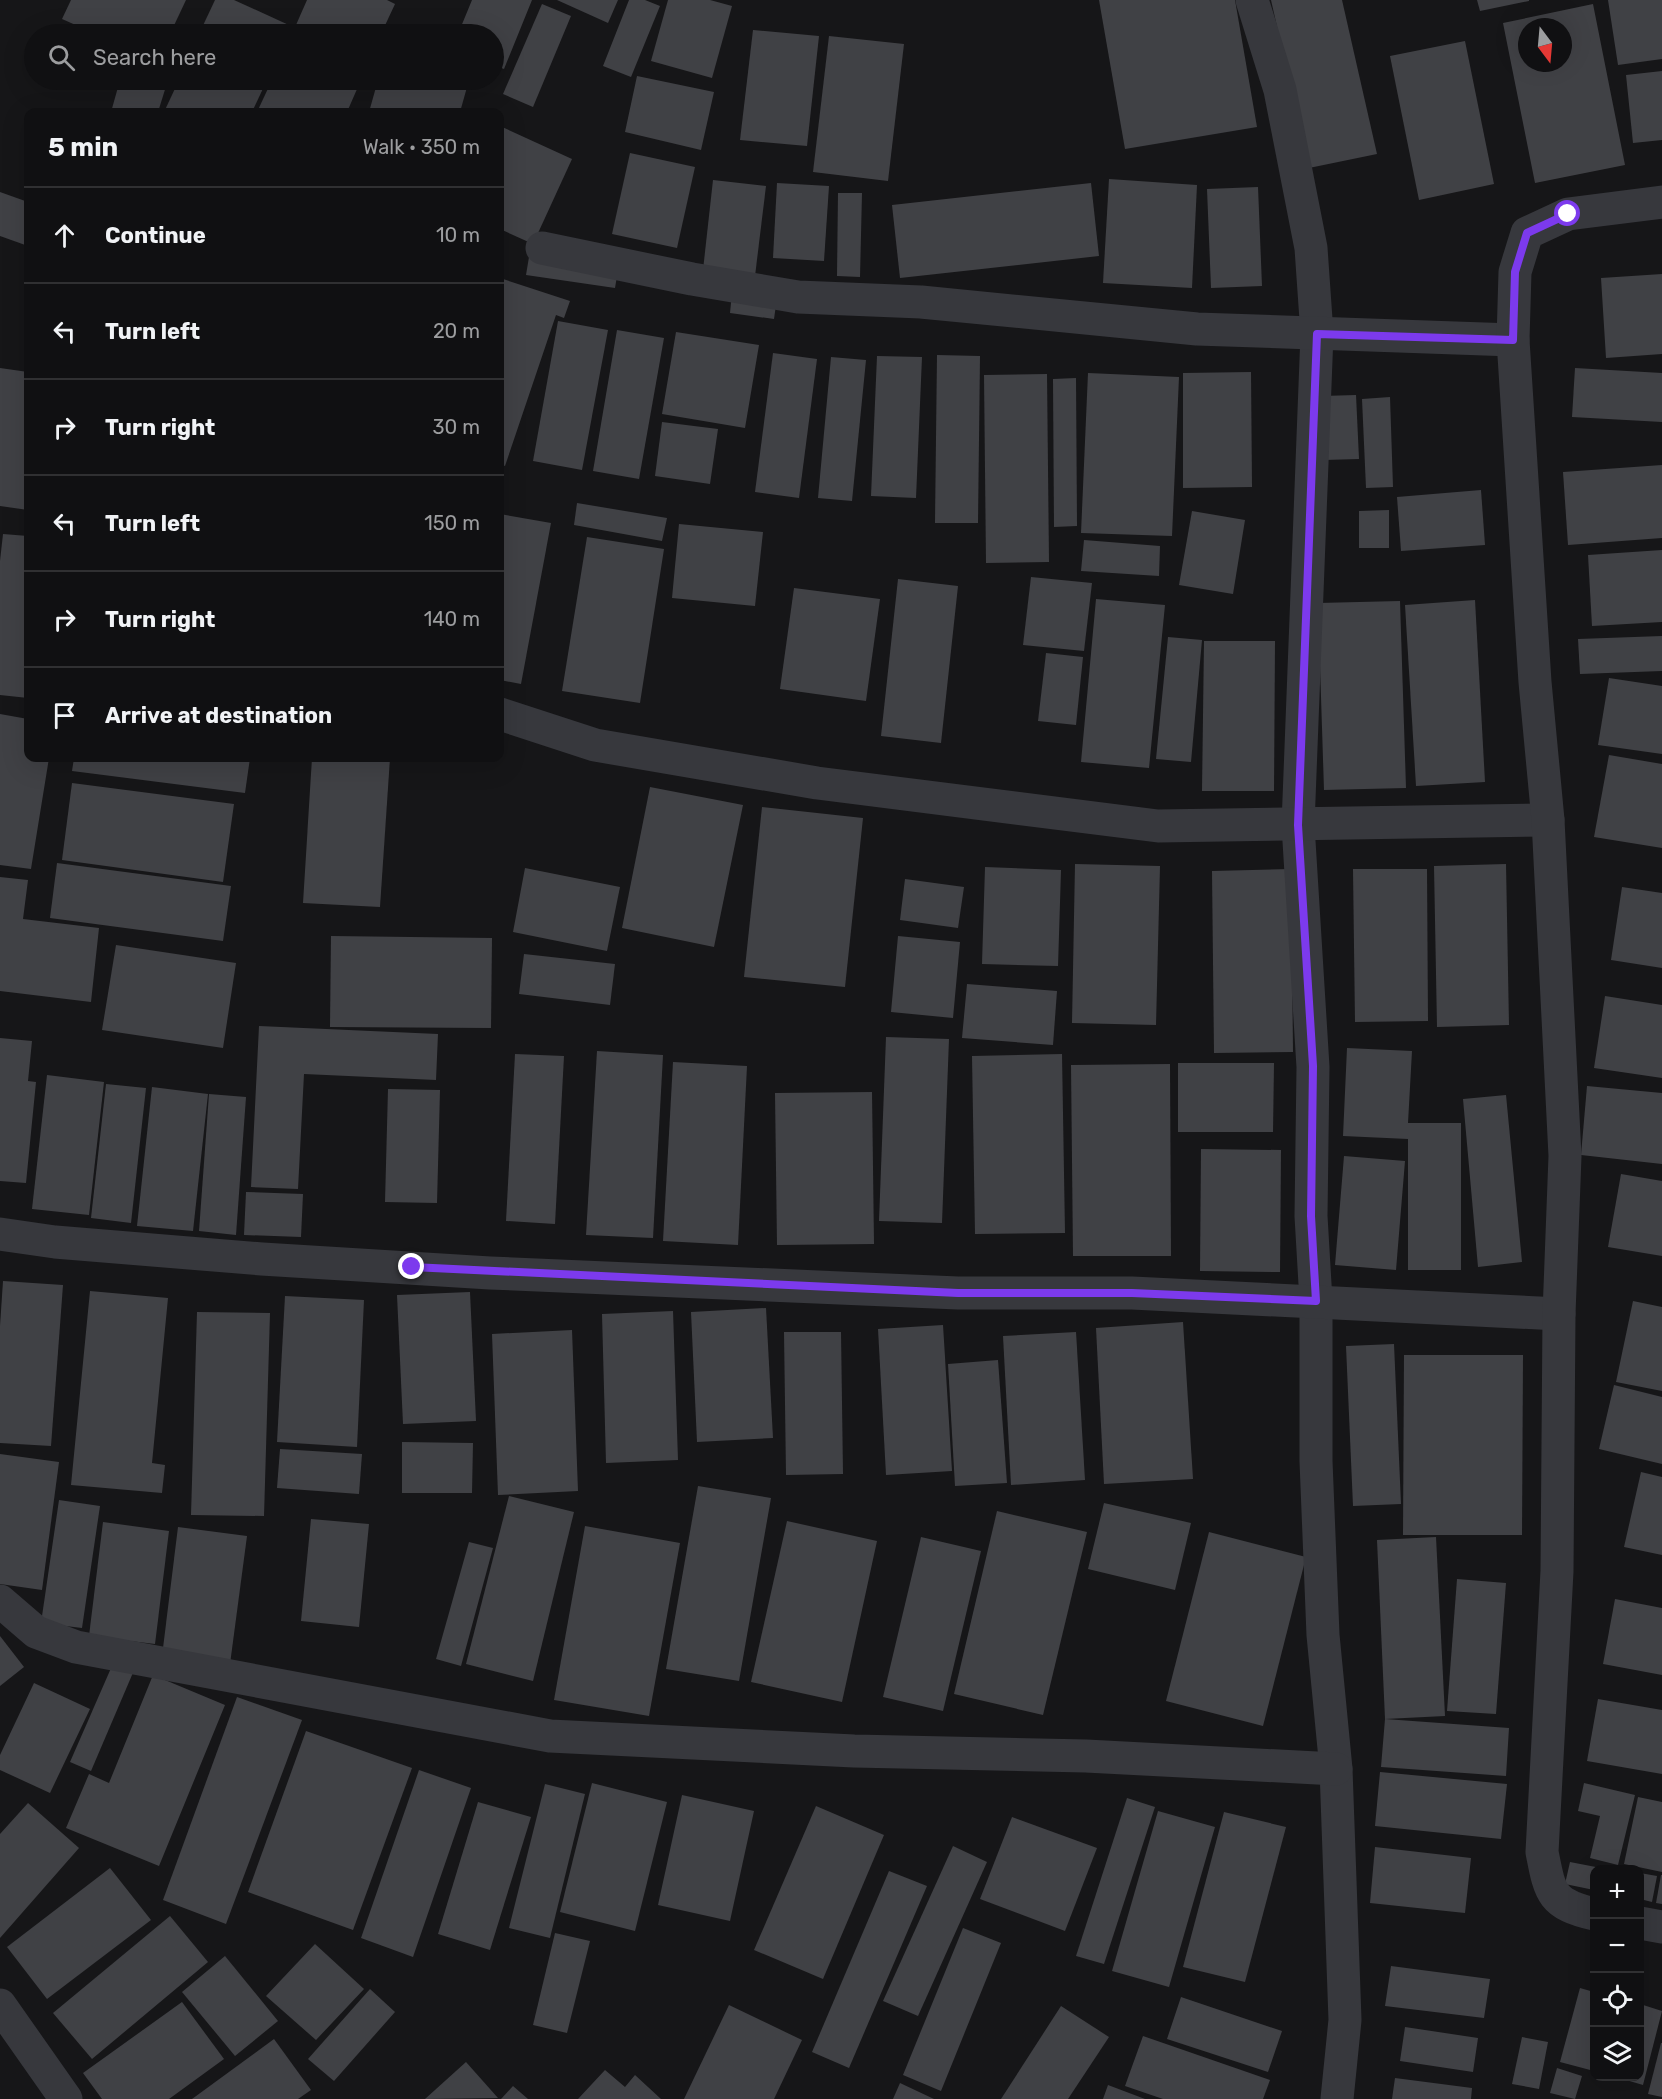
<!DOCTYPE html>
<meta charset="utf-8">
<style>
:root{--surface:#101012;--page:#19191b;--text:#f1f3f6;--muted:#9c9d9f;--line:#303032}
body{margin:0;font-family:Rubik,sans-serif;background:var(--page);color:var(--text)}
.controls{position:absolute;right:18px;bottom:18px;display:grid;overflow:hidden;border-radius:12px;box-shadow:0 6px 24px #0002}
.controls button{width:54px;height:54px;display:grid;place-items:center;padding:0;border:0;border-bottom:2px solid var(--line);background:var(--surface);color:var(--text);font:30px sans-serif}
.compass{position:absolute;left:1518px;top:18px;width:54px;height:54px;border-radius:50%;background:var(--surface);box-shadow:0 6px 24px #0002;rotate:164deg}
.stop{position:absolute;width:18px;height:18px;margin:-14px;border:4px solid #7c3aed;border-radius:50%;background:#fff}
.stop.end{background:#7c3aed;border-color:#fff;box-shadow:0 2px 6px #0008}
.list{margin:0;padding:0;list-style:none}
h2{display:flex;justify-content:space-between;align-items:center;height:78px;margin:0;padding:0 24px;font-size:26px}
h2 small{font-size:20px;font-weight:400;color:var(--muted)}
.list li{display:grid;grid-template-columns:39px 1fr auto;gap:18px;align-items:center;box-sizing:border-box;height:96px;padding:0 24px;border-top:2px solid var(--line)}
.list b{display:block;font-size:22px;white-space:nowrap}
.list em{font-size:20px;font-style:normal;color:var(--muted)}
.icon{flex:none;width:33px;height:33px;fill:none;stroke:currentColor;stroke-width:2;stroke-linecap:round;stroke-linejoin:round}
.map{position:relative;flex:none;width:1662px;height:2099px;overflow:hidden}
.search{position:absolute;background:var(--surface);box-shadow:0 6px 24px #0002;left:24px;top:24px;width:480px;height:66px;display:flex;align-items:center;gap:15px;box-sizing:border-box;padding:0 21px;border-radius:33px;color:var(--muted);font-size:22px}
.panel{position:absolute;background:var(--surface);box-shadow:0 6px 24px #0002;left:24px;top:108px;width:480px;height:654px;border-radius:12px}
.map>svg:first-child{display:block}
.building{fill:#404145;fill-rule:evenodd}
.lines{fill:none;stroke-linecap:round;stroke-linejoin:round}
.minor{stroke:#37383d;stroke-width:33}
.route{stroke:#7c3aed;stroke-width:8}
</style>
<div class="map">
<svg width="1662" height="2099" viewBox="0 0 1662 2099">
<rect width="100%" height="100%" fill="#161618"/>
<g class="building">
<path d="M71,0H186L170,34H96L62,19Z"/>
<path d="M215,0H234L291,26L287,34H199Z"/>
<path d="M307,0H387L395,4L381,34H292Z"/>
<path d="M472,0H532L504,69L494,65V34H458Z"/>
<path d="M557,0H618L608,23Z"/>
<path d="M629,0H645L660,6L631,77L603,66Z"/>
<path d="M668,0H710L732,6L712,78L651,61Z"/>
<path d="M1099,0H1235L1257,127L1125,149Z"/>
<path d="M1271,0H1342L1377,154L1309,168Z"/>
<path d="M1477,0H1529V1L1480,11Z"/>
<path d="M1608,0H1662V59L1618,65Z"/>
<path d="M542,4L571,16L533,107L503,94Z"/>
<path d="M1593,4L1625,165L1535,183L1503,23ZM1527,27H1563V63H1527Z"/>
<path d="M753,30L819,36L807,146L740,140Z"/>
<path d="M829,36L904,44L888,181L813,172Z"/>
<path d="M1465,41L1494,184L1419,200L1390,56Z"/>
<path d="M1662,71V140L1633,143L1626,75Z"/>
<path d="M637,76L714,92L701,150L625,132Z"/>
<path d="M120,80H168L158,112H111Z"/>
<path d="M179,80H267L252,112H164Z"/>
<path d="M272,80H361L347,112H257Z"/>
<path d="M378,80H469L460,112H369Z"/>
<path d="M500,126L572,159L533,244L500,229Z"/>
<path d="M630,153L695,167L677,248L612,234Z"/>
<path d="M1109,179L1197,185L1192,288L1103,283Z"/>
<path d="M713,180L766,186L755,276L703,270Z"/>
<path d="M777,183L829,186L824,261L773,258Z"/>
<path d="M1091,183L1099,256L900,278L892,205Z"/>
<path d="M1258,187L1262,286L1211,288L1207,189Z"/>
<path d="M0,192L28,202V246L0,236Z"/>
<path d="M838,193H862L860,277L837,276Z"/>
<path d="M529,257L618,270L615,288L526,275Z"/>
<path d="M1662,274V354L1606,358L1601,278Z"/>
<path d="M500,278L570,301L564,318L556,315L505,466L500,464Z"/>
<path d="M732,293L777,298L774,319L730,313Z"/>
<path d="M558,321L608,330L582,470L533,461Z"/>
<path d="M617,330L664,338L639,479L593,471Z"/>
<path d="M676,332L759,345L745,428L662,414Z"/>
<path d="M773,353L817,359L799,498L755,492Z"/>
<path d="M937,355L980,356L978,523H935Z"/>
<path d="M877,356L922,357L916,498L871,496Z"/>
<path d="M831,357L866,360L852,501L818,498Z"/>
<path d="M0,368L28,372V510L0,506Z"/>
<path d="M1575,368L1662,373V422L1572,417Z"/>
<path d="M1251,372L1252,487L1183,488V373Z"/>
<path d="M1088,373L1179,377L1172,536L1081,533Z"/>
<path d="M1047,374L1049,562L986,563L984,375Z"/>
<path d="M1076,378L1077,526L1054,527L1053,379Z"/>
<path d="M1356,395L1359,459L1324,460L1322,396Z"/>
<path d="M1390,397L1393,487L1366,488L1362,399Z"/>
<path d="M662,422L718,429L710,484L655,476Z"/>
<path d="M1662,465V538L1568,545L1563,472Z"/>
<path d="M1481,490L1485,545L1401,551L1397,497Z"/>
<path d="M577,503L667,518L662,541L574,525Z"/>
<path d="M1389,510V548H1359V511Z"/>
<path d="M1192,511L1245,520L1233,594L1179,585Z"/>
<path d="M500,514L551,523L521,684L500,680Z"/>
<path d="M679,524L763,532L755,606L672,598Z"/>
<path d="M3,534L28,536V698L0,695V561Z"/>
<path d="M587,537L664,549L640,703L562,691Z"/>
<path d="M1084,540L1160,546L1159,576L1081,571Z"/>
<path d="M1662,550V622L1592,626L1588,555Z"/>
<path d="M1031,577L1092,583L1084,651L1023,645Z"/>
<path d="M898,579L958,586L941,743L881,736Z"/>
<path d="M794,588L880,599L866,701L780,689Z"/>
<path d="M1096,599L1165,605L1149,768L1081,762Z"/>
<path d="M1475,600L1485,782L1416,786L1405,605Z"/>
<path d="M1400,601L1406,788L1324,790L1318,603Z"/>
<path d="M1662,636V671L1580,674L1578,639Z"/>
<path d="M1168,637L1202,640L1191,762L1156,759Z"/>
<path d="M1204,641H1275L1274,791H1202Z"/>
<path d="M1046,653L1083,657L1076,725L1038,721Z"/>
<path d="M1609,678L1662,686V754L1598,745Z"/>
<path d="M0,714L28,719V758H49L31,869L0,865Z"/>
<path d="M1609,755L1662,764V848L1594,837Z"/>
<path d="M74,758H250L245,793L72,771Z"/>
<path d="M312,758H390L380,907L303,903Z"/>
<path d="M72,783L234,804L223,882L62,860Z"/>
<path d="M650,787L743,805L714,947L622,928Z"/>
<path d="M762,807L863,818L845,987L744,977Z"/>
<path d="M57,863L231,886L223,941L50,918Z"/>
<path d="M1075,864L1160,866L1156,1025L1072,1023Z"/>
<path d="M1506,864L1509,1025L1437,1027L1434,866Z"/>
<path d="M985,867L1061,870L1058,966L982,964Z"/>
<path d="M525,868L620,887L607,951L513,932Z"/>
<path d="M1291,869L1293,1052L1214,1053L1212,871Z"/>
<path d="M1353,869H1427L1428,1021L1355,1022Z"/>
<path d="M0,877L28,880L23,919L99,928L91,1002L0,991Z"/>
<path d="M905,879L964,887L958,928L900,920Z"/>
<path d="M1622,887L1662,893V968L1611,960Z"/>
<path d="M331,936L492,938L491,1028L330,1027Z"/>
<path d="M898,936L960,942L953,1018L891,1012Z"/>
<path d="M116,945L236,963L223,1048L102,1030Z"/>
<path d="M524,954L615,964L610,1005L519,994Z"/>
<path d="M967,984L1057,991L1053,1045L962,1038Z"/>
<path d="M1605,996L1662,1005V1078L1594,1068Z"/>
<path d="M259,1026L438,1034L436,1080L304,1074L298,1189L251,1187Z"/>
<path d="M886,1037L949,1039L942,1223L879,1221Z"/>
<path d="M0,1038L32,1041L28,1081L36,1082L26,1183L0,1181Z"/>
<path d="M1347,1048L1412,1051L1408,1123H1461V1270H1408V1139L1343,1136Z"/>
<path d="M597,1051L663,1055L653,1238L586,1235Z"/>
<path d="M515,1054L564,1056L555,1224L506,1221Z"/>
<path d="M1062,1054L1065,1233L975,1234L972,1056Z"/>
<path d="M673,1062L747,1066L738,1245L663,1241Z"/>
<path d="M1178,1063H1274L1273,1132H1178Z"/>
<path d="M1170,1064L1171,1256H1073L1071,1065Z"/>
<path d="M47,1075L104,1082L89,1215L32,1209Z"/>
<path d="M106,1084L146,1088L131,1223L91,1218Z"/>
<path d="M1587,1086L1662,1093V1164L1581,1155Z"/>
<path d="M152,1087L208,1094L193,1231L137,1226Z"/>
<path d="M388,1089L440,1090L437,1203L385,1202Z"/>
<path d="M872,1092L874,1244L777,1245L775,1093Z"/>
<path d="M209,1094L246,1097L236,1235L199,1231Z"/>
<path d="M1506,1095L1522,1262L1478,1267L1463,1099Z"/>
<path d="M1201,1149L1281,1150L1280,1272L1200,1271Z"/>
<path d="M1344,1156L1405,1161L1396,1270L1335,1265Z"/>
<path d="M1621,1174L1662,1181V1256L1608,1247Z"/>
<path d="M246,1192L303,1194L301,1237L244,1235Z"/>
<path d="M3,1281L63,1285L51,1446L0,1443V1326Z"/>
<path d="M90,1291L168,1298L152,1463L165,1465L162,1493L71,1485Z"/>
<path d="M470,1292L476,1421L403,1424L397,1295Z"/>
<path d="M285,1296L364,1300L357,1447L277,1442Z"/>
<path d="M1633,1301L1662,1307V1391L1616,1382Z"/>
<path d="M766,1308L773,1438L697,1442L691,1312Z"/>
<path d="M673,1311L678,1460L606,1463L602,1314Z"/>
<path d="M197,1312L270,1313L264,1516L191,1515Z"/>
<path d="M1183,1322L1193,1479L1104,1484L1096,1328Z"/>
<path d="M943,1325L952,1471L886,1475L878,1329Z"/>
<path d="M572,1330L578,1491L498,1495L492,1334Z"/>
<path d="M784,1332H841L843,1474L786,1475Z"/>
<path d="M1076,1332L1085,1480L1011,1485L1003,1336Z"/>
<path d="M1394,1344L1401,1504L1353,1506L1346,1346Z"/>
<path d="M1404,1355H1523L1522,1535H1403Z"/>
<path d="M998,1360L1007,1483L955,1486L948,1364Z"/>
<path d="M1614,1385L1662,1397V1464L1599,1449Z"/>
<path d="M402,1442L473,1443L472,1493H402Z"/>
<path d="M280,1449L362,1454L359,1494L277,1488Z"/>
<path d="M0,1454L59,1462L42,1590L0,1584Z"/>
<path d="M1641,1472L1662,1477V1555L1624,1547Z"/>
<path d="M698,1486L771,1498L739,1681L666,1669Z"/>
<path d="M509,1496L574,1512L533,1681L466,1664Z"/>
<path d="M59,1500L100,1506L82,1628L41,1623Z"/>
<path d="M1104,1503L1191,1523L1175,1590L1088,1569Z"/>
<path d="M997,1511L1087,1532L1043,1715L954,1694Z"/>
<path d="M311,1519L369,1524L359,1627L301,1621Z"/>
<path d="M787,1521L877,1541L842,1702L751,1682Z"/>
<path d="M103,1522L169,1531L155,1644L89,1636Z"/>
<path d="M585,1526L680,1543L649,1716L554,1700Z"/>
<path d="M178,1527L247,1536L230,1664L162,1656Z"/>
<path d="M1209,1532L1306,1557L1263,1726L1166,1701Z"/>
<path d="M921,1537L981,1551L943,1711L883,1697Z"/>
<path d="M1436,1537L1445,1716L1385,1719L1377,1540Z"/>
<path d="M469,1542L493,1548L461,1666L436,1659Z"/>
<path d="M1457,1579L1506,1583L1496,1714L1447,1711Z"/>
<path d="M1615,1599L1662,1608V1675L1603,1664Z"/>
<path d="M0,1636L24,1667L0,1686Z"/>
<path d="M115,1659L135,1668L91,1771L70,1762Z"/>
<path d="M153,1675L225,1705L159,1866L66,1828L89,1774L109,1783Z"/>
<path d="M34,1683L90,1709L50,1793L0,1770V1755Z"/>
<path d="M237,1697L302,1720L226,1924L163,1900Z"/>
<path d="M1598,1699L1662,1710V1774L1587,1761Z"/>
<path d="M1385,1719L1509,1728L1506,1776L1381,1767Z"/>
<path d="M306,1731L412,1768L353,1930L248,1892Z"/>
<path d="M419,1770L471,1788L413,1957L361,1938Z"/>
<path d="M1380,1772L1507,1784L1501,1839L1375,1826Z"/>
<path d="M592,1783L667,1802L635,1931L560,1912Z"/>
<path d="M1584,1783L1635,1795L1618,1865L1590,1858L1600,1816L1578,1811Z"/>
<path d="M545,1784L585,1794L550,1938L509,1928Z"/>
<path d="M682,1795L754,1811L730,1921L658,1905Z"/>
<path d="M1638,1797L1662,1802V1872L1624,1864Z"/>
<path d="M1127,1798L1155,1807L1104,1964L1076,1956Z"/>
<path d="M478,1802L531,1817L490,1950L438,1934Z"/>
<path d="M28,1803L79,1848L0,1938V1834Z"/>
<path d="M816,1806L884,1835L823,1979L754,1950Z"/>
<path d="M1158,1811L1215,1827L1169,1987L1112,1971Z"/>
<path d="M1224,1812L1286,1827L1245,1982L1183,1967Z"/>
<path d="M1012,1817L1097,1848L1065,1931L980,1899Z"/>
<path d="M953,1846L987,1862L918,2016L883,2001Z"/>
<path d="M1375,1847L1471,1858L1465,1913L1370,1903Z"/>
<path d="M1570,1862L1601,1868L1594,1870V1890L1565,1884Z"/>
<path d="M110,1868L151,1920L47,1999L7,1947Z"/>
<path d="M889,1871L927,1886L849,2068L812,2052Z"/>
<path d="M1640,1873L1657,1876L1652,1902L1640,1899Z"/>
<path d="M1661,1875H1662V1904L1656,1903Z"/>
<path d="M170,1916L208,1962L92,2059L53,2013Z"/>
<path d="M963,1928L1001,1943L941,2091L903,2075Z"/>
<path d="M555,1933L590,1941L567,2033L533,2025Z"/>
<path d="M315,1944L364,1989L316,2040L266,1996Z"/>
<path d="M225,1956L278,2021L235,2056L182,1992Z"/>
<path d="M1391,1966L1490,1979L1484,2018L1385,2006Z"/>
<path d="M1580,1988L1594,1992V2071L1560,2062Z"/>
<path d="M370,1989L395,2012L334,2081L308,2059Z"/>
<path d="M1181,1997L1282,2031L1268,2072L1167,2039Z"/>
<path d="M182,2002L224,2059L169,2099H102L83,2073Z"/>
<path d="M1640,2004L1662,2011L1643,2085L1616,2077L1640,2076Z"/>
<path d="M729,2005L802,2040L774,2099H684Z"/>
<path d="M1061,2006L1109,2037L1068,2099H1001Z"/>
<path d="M1405,2027L1478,2038L1473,2072L1400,2061Z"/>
<path d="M1143,2036L1270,2080L1263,2099H1163L1125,2086Z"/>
<path d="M1522,2037L1548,2042L1539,2089L1512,2084Z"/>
<path d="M274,2039L311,2090L298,2099H192Z"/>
<path d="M1661,2043H1662V2097L1648,2094Z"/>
<path d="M466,2062L498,2098L425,2099Z"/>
<path d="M1557,2068L1582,2076L1575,2099L1550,2093Z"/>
<path d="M605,2070L625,2087L635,2075L661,2099H578Z"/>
<path d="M1395,2078L1472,2088L1471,2099H1392Z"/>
<path d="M900,2083L934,2099H893Z"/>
<path d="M1108,2085L1145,2099H1103Z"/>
<path d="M513,2086L528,2099H501Z"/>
</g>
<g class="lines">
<g class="minor">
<path d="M1252,0L1280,90L1311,248L1317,334L1298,825L1313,1067L1311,1216L1316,1301V1461L1323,1635L1336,1769L1345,2020L1337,2099"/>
<path d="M542,248L692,279L798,297L921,302L1197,329L1513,340"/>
<path d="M500,714L595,745L817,783L1158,826L1548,820"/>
<path d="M0,1234L55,1242L262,1259L490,1273L958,1293H1132L1559,1314"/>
<path d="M0,1601L36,1632L76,1647L550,1736L854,1751L1086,1756L1336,1769"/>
<path d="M1594,1914C1551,1904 1550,1893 1542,1852L1557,1571L1559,1314L1565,1156L1548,820L1535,682L1513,340L1515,272L1527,233L1568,214L1662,202"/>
<path d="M1640,1923L1662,1927"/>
<path d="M0,2005L66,2099"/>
</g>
</g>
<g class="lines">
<path class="route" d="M412,1267L958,1293H1132L1316,1301L1311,1216L1313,1066L1298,825L1317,334L1513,340L1515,272L1527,233L1568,214"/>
</g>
</svg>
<div class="controls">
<button>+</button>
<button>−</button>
<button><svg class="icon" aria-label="locate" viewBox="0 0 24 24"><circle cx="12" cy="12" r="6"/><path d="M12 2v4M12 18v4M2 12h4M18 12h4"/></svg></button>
<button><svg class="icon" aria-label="layers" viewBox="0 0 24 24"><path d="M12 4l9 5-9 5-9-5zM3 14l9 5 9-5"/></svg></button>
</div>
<svg class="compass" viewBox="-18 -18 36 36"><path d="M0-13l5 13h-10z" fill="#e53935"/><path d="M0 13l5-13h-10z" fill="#9c9d9f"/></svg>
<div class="stop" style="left:1568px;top:214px"></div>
<div class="stop end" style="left:412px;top:1267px"></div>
<div class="search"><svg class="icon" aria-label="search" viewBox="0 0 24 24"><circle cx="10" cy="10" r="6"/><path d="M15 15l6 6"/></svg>Search here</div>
<section class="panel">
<h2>5 min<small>Walk · 350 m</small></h2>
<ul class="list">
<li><svg class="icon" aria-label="ahead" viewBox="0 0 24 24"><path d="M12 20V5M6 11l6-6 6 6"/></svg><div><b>Continue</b></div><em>10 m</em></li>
<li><svg class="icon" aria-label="left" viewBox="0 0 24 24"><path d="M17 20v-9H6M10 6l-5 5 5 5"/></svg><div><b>Turn left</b></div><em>20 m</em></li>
<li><svg class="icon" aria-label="right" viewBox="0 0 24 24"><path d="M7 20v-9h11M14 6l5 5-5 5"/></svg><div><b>Turn right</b></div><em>30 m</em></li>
<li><svg class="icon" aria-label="left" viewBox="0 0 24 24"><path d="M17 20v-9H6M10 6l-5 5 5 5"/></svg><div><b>Turn left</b></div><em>150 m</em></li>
<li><svg class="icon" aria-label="right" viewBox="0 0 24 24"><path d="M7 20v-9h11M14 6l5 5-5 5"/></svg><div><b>Turn right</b></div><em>140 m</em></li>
<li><svg class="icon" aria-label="arrive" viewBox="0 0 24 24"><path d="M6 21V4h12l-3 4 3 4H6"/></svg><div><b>Arrive at destination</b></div></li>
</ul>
</section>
</div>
